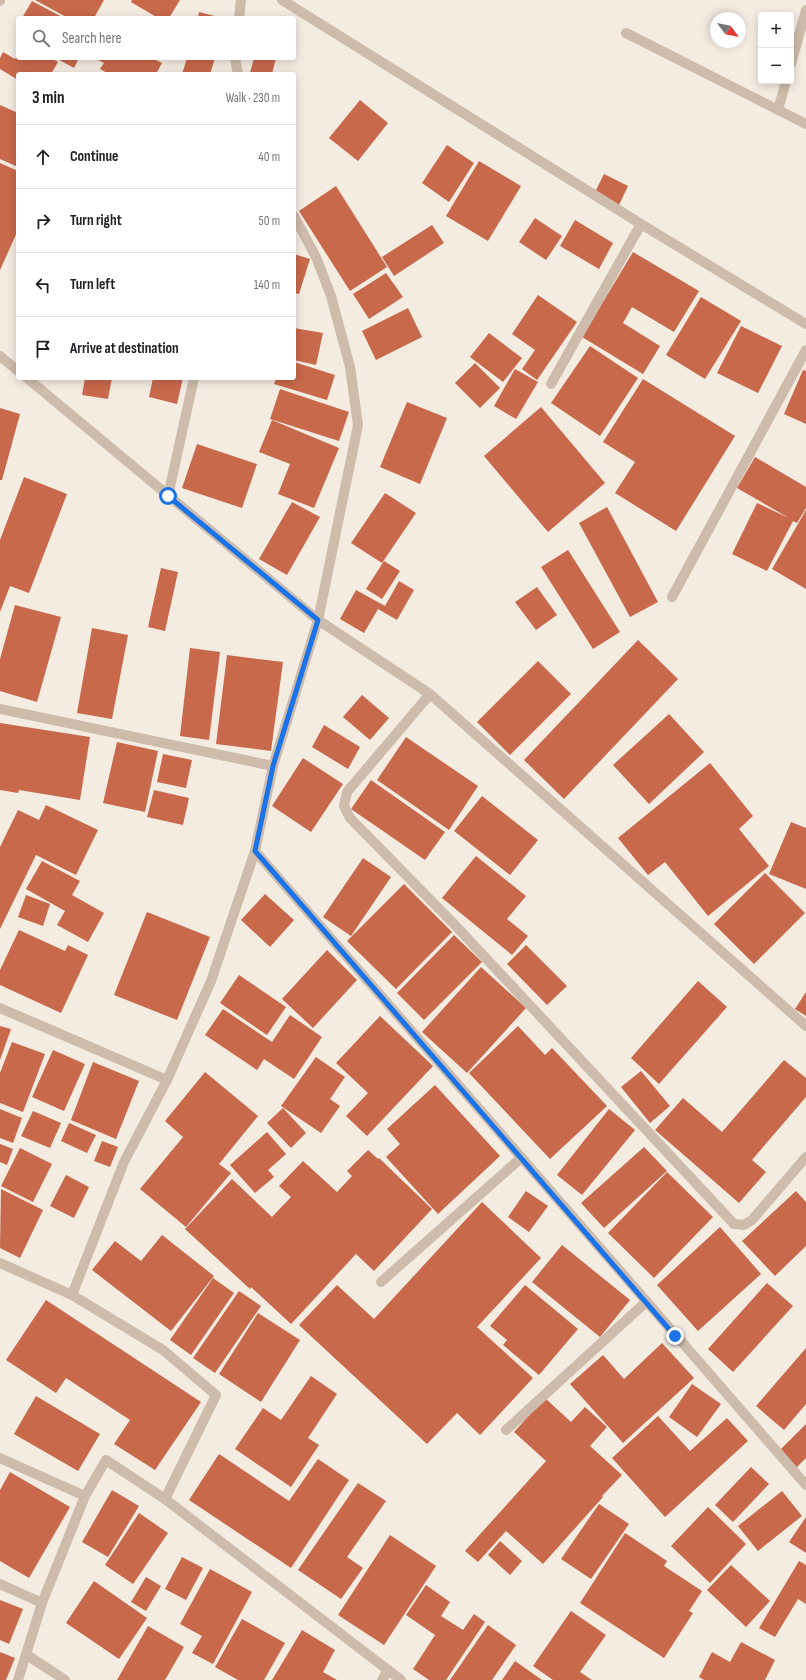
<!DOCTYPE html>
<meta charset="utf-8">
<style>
:root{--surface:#fff;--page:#f6f6f6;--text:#202124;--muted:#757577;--line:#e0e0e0}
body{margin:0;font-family:"Sofia Sans Condensed",sans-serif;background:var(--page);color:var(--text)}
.controls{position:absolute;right:12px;top:12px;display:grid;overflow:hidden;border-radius:4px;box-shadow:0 2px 10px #0003}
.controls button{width:36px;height:36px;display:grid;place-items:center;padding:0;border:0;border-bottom:1px solid var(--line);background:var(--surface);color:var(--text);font:20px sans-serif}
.compass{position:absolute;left:710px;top:12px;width:36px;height:36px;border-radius:50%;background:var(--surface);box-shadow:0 2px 10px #0003;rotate:122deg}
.stop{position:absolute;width:12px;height:12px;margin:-9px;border:3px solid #1a73e8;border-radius:50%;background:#fff}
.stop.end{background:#1a73e8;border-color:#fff;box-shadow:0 1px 4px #0008}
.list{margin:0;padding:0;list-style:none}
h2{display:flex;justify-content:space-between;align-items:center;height:52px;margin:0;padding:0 16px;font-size:17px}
h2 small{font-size:13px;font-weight:400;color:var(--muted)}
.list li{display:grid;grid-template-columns:26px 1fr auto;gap:12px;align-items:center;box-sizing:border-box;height:64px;padding:0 16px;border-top:1px solid var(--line)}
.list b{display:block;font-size:15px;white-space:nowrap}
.list em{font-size:13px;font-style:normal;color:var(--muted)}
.icon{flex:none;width:22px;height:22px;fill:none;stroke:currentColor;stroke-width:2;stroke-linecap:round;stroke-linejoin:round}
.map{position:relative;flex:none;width:806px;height:1680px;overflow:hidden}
.search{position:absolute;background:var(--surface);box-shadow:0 2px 10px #0003;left:16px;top:16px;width:280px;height:44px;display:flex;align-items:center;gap:10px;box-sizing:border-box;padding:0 14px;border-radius:4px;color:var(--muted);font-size:15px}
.panel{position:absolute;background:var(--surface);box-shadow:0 2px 10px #0003;left:16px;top:72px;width:280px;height:308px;border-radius:4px}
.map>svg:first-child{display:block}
.building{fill:#c8694b}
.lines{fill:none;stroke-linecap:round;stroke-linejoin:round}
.minor{stroke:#cdbbac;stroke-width:10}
.route{stroke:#1a73e8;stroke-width:5}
</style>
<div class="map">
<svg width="806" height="1680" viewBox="0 0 806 1680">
<rect width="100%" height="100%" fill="#f4ebe1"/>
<g class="building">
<path d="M35,0H104L94,18H68Z"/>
<path d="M132,0H180L169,18H158L131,2Z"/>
<path d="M32,1L64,18H22Z"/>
<path d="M199,12L222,18H198Z"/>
<path d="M3,52L15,59L18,55V58H51L58,62L51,74H18V80L0,69V58Z"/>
<path d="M56,58H79L74,68Z"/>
<path d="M94,58H152L162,63L156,74H109L100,69L104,63Z"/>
<path d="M187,58H215L210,74H182Z"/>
<path d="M254,58H276L272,74L250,73Z"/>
<path d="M360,100L388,123L358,161L329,138Z"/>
<path d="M0,105L18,113V167L0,159Z"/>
<path d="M447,145L474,163L449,202L422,183Z"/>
<path d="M479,161L521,186L488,241L446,216Z"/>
<path d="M0,163L18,171V230L0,270Z"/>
<path d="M604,174L628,186L619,205L595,192Z"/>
<path d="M336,186L387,267L350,291L299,211Z"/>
<path d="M535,218L562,236L546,260L519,242Z"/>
<path d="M575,220L613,243L599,269L560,246Z"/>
<path d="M432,225L444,243L394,276L382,257Z"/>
<path d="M633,252L699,291L674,332L632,307L623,323L660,346L643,374L582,337Z"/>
<path d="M294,254L310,259L299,294L294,293Z"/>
<path d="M386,273L403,297L369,319L353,294Z"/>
<path d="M538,295L577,322L537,380L522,369L535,350L512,334Z"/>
<path d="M701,297L741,321L705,379L666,355Z"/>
<path d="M408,308L422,337L376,360L362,331Z"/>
<path d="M741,326L782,346L758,393L717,373Z"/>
<path d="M294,328L323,333L316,365L294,360Z"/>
<path d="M489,333L522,358L503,382L470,357Z"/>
<path d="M590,346L638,378L600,436L551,403Z"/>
<path d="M294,362L335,375L327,400L274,384L276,378H294Z"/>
<path d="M475,363L500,388L480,408L455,383Z"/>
<path d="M515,369L538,382L516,419L494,406Z"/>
<path d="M803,370L806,371V424L784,414Z"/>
<path d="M85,378H112L108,399L82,395Z"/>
<path d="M153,378H183L177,404L149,397Z"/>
<path d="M643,379L735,436L676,531L615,493L635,462L603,442Z"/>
<path d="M280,389L349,412L339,441L270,419Z"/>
<path d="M407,402L447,418L420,484L380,467Z"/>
<path d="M541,407L605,483L548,532L484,456Z"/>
<path d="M0,408L20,414L2,480H0Z"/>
<path d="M272,420L339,448L314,508L278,494L290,464L259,452Z"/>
<path d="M197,444L257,464L242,508L182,488Z"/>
<path d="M755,457L806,487V508L797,523L793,521L767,571L732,554L757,503L789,518L737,488Z"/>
<path d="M24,477L67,494L29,593L10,586L0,612V540Z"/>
<path d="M385,493L416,513L382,563L351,543Z"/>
<path d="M292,502L320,517L287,575L259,559Z"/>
<path d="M607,507L658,602L630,617L579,523Z"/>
<path d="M806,510V589L772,569Z"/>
<path d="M568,550L620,632L593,649L541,567Z"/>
<path d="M384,561L400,571L382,599L366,589Z"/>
<path d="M161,568L178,572L165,631L148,627Z"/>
<path d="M399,581L414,590L397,620L378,609L364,633L340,619L356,590L385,606Z"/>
<path d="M537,587L557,615L536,630L515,602Z"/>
<path d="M15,605L61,617L37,702L0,691V659Z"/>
<path d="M92,628L128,635L112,719L77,713Z"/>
<path d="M638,640L678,679L564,799L524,760Z"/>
<path d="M190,648L220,652L209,740L180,736Z"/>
<path d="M227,655L283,662L271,751L216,744Z"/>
<path d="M538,661L571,694L510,755L477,722Z"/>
<path d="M362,695L389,718L370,740L343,717Z"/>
<path d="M669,714L704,752L649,804L613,765Z"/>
<path d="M0,723L90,737L80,800L19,790L18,793L0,790Z"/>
<path d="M324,725L360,747L348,769L312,747Z"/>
<path d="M406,737L478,786L449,830L377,780Z"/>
<path d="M117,742L158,751L145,812L103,803Z"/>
<path d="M163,754L192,760L186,788L157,782Z"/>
<path d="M303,758L343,784L311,832L272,806Z"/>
<path d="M710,763L753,816L739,829L769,866L708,916L665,862L648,875L618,838Z"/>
<path d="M371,780L445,832L425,860L351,809Z"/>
<path d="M154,790L189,798L183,825L147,817Z"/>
<path d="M482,796L538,840L510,875L454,831Z"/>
<path d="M46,805L98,830L76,875L36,855L0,929V847L18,810L39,820Z"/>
<path d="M791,822L806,828V889L769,874Z"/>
<path d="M476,856L526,896L507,919L528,936L512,955L442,898Z"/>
<path d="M363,858L391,877L351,936L323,917Z"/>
<path d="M42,861L80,881L72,895L104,913L88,942L57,925L65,911L26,889Z"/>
<path d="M765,873L805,913L754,964L714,924Z"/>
<path d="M404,884L452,932L396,989L347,941Z"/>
<path d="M265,894L294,920L270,947L241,920Z"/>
<path d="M26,895L50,904L43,926L18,917Z"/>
<path d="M147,912L210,937L177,1020L114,995Z"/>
<path d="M19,930L65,951L68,945L88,955L61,1013L0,985V970Z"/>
<path d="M454,935L482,962L424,1020L397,993Z"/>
<path d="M526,945L567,986L547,1005L507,964Z"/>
<path d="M327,950L357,980L313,1028L282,999Z"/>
<path d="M481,967L526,1008L467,1073L422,1032Z"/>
<path d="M239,975L286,1007L267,1035L220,1003Z"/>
<path d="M698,981L727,1007L659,1084L631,1058Z"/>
<path d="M806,992V1016L795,1009Z"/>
<path d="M223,1009L272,1042L290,1015L322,1037L294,1079L264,1059L257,1070L205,1035Z"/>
<path d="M380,1016L433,1066L367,1136L346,1116L368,1093L336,1063Z"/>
<path d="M0,1026L11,1029L0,1060Z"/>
<path d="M518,1026L545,1055L552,1048L607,1106L550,1159L469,1073Z"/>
<path d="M12,1042L45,1054L23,1112L0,1103V1073Z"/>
<path d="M53,1050L85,1064L64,1111L32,1097Z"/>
<path d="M316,1057L345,1077L330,1099L340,1106L321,1133L281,1106Z"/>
<path d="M784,1060L806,1078V1097L752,1160L766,1172L739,1203L655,1130L683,1098L722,1132Z"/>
<path d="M93,1062L139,1081L116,1139L71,1120Z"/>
<path d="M641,1071L670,1106L650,1123L621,1087Z"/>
<path d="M205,1072L258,1116L219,1164L231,1173L186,1227L140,1189L183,1137L165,1121Z"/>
<path d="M435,1085L500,1156L438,1214L386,1157L400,1144L387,1129Z"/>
<path d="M283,1108L306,1133L291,1148L267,1123Z"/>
<path d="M0,1109L22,1118L13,1143L0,1138Z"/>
<path d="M609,1109L635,1130L582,1195L557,1175Z"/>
<path d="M33,1111L61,1123L50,1148L21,1136Z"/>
<path d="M69,1123L96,1135L87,1153L61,1141Z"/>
<path d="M267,1132L286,1154L268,1170L274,1177L255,1193L230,1165Z"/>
<path d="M102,1141L118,1147L110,1167L94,1161Z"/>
<path d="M0,1144L13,1149L7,1165L0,1162Z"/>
<path d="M644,1147L667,1171L604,1228L581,1203Z"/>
<path d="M20,1148L52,1164L33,1202L1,1186Z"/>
<path d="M368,1150L378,1159L379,1158L432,1209L374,1271L356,1254L291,1324L251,1287L250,1289L185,1229L232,1179L272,1217L291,1197L279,1186L303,1161L337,1192L352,1176L347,1171Z"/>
<path d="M667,1172L713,1217L654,1278L608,1233Z"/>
<path d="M66,1175L89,1187L74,1218L50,1206Z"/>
<path d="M1,1189L43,1210L20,1258L0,1248Z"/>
<path d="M526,1191L548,1206L529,1232L508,1217Z"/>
<path d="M796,1191L806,1202V1246L775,1276L742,1241Z"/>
<path d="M482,1202L541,1258L477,1327L533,1378L480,1435L457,1413L427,1444L299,1325L337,1285L374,1319Z"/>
<path d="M720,1227L761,1274L698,1331L657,1285Z"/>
<path d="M162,1235L214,1276L171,1331L92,1270L115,1241L141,1261Z"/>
<path d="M562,1245L630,1300L600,1337L532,1282Z"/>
<path d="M213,1278L234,1293L191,1355L170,1340Z"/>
<path d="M767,1283L793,1306L733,1372L708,1349Z"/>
<path d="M525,1285L578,1329L539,1375L503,1345L507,1340L490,1326Z"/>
<path d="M239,1291L261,1306L215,1373L193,1358Z"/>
<path d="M46,1300L201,1402L155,1470L114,1444L130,1420L66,1378L56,1393L6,1360Z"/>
<path d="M258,1313L300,1340L261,1402L219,1374Z"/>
<path d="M662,1343L694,1378L623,1443L570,1384L603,1355L624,1379Z"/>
<path d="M806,1348V1404L784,1430L756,1406Z"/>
<path d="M311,1376L337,1394L308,1438L319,1445L291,1487L235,1449L263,1408L281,1420Z"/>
<path d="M692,1384L721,1404L697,1437L669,1417Z"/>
<path d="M36,1396L100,1434L78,1471L14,1434Z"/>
<path d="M545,1398L571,1422L585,1407L607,1427L590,1446L622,1475L602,1496L603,1497L543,1564L506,1531L478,1562L465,1551L546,1461L514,1432Z"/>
<path d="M658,1416L690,1451L727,1418L748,1441L665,1517L612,1458Z"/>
<path d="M806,1424V1458L796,1468L779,1451Z"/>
<path d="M219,1454L289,1501L318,1459L349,1480L291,1568L189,1500Z"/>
<path d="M751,1467L769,1484L733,1522L715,1505Z"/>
<path d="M10,1472L70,1507L29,1578L0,1561V1490Z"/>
<path d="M358,1483L386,1501L347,1557L363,1568L341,1599L298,1570Z"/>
<path d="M112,1490L139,1506L108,1557L82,1542Z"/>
<path d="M782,1491L802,1516L758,1551L738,1526Z"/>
<path d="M599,1504L629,1524L591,1579L561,1559Z"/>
<path d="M708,1507L746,1544L710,1583L671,1546Z"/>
<path d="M139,1513L168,1533L133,1584L105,1565Z"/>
<path d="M806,1517V1553L789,1542Z"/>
<path d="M625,1533L667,1561L664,1566L702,1591L689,1611L693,1613L664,1658L580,1603Z"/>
<path d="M390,1535L436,1566L384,1645L338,1615Z"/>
<path d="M500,1541L522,1561L510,1575L488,1555Z"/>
<path d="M182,1557L203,1568L186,1600L165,1589Z"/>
<path d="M799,1561L806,1565V1604L798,1599L775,1637L759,1628Z"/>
<path d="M731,1565L770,1601L746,1627L707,1590Z"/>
<path d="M210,1569L252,1592L213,1664L192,1653L202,1636L180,1624Z"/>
<path d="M146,1577L161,1586L146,1611L131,1602Z"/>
<path d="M94,1581L147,1618L119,1659L66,1623Z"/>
<path d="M426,1585L450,1602L441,1616L463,1630L474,1614L485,1622L446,1680H429L413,1669L435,1635L406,1615Z"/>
<path d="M0,1600L23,1609L9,1644L0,1640Z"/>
<path d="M571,1611L606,1635L580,1672L592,1680H553L533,1666Z"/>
<path d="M242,1619L285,1643L264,1680H238L215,1667Z"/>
<path d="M488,1625L516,1645L492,1680H450Z"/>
<path d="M148,1626L184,1647L165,1680H117Z"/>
<path d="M302,1630L335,1650L323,1672L337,1680H272Z"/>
<path d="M741,1642L775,1660L765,1680H704L699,1677L712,1652L730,1662Z"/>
<path d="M0,1652L15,1658L6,1680H0Z"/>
<path d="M515,1661L542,1680H502Z"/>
</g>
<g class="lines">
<g class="minor">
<path d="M282,0L641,224L806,324"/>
<path d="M0,1V0"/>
<path d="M239,18L241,0"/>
<path d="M626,33L806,124"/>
<path d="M235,58L238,74"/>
<path d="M791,64L806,10"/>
<path d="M778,110L786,81"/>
<path d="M0,356L18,371"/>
<path d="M27,378L318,620L430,694L806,1026"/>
<path d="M551,384L641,224"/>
<path d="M168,496L194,378"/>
<path d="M672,597L806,350"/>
<path d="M430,694L347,792L344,806L350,818L454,924L734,1224L744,1225L752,1220L806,1157"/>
<path d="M0,709L273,766L255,851L211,981L167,1080L124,1162L72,1295"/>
<path d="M273,766L318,620L358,425L350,367L331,296L316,257L294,216"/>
<path d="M255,851L806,1485"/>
<path d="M0,1008L167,1080"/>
<path d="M0,1263L72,1295L163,1350L216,1395L165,1499"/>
<path d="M381,1282L521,1158"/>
<path d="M506,1430L646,1302"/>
<path d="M0,1458L85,1496"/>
<path d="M0,1584L42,1603"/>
<path d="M27,1655L65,1680"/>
<path d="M18,1680L42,1603L85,1496L106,1460L165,1499L401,1680"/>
<path d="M382,1680L388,1670"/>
</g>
</g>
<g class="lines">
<path class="route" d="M168,496L318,620L273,766L255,851L675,1336"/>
</g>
</svg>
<div class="controls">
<button>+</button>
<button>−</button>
</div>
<svg class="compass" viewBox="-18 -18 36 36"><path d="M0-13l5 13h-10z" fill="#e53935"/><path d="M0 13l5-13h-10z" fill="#757577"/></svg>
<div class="stop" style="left:168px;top:496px"></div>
<div class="stop end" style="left:675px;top:1336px"></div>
<div class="search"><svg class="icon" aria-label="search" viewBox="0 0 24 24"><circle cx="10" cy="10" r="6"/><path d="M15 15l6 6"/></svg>Search here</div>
<section class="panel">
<h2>3 min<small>Walk · 230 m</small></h2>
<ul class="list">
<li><svg class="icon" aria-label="ahead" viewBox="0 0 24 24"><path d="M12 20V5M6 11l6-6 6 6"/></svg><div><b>Continue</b></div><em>40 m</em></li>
<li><svg class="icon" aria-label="right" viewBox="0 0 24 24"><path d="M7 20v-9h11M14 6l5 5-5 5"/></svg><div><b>Turn right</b></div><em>50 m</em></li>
<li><svg class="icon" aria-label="left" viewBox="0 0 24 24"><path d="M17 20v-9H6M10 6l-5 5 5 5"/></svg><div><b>Turn left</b></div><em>140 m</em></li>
<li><svg class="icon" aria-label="arrive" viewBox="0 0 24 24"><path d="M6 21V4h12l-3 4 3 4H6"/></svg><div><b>Arrive at destination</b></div></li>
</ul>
</section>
</div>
